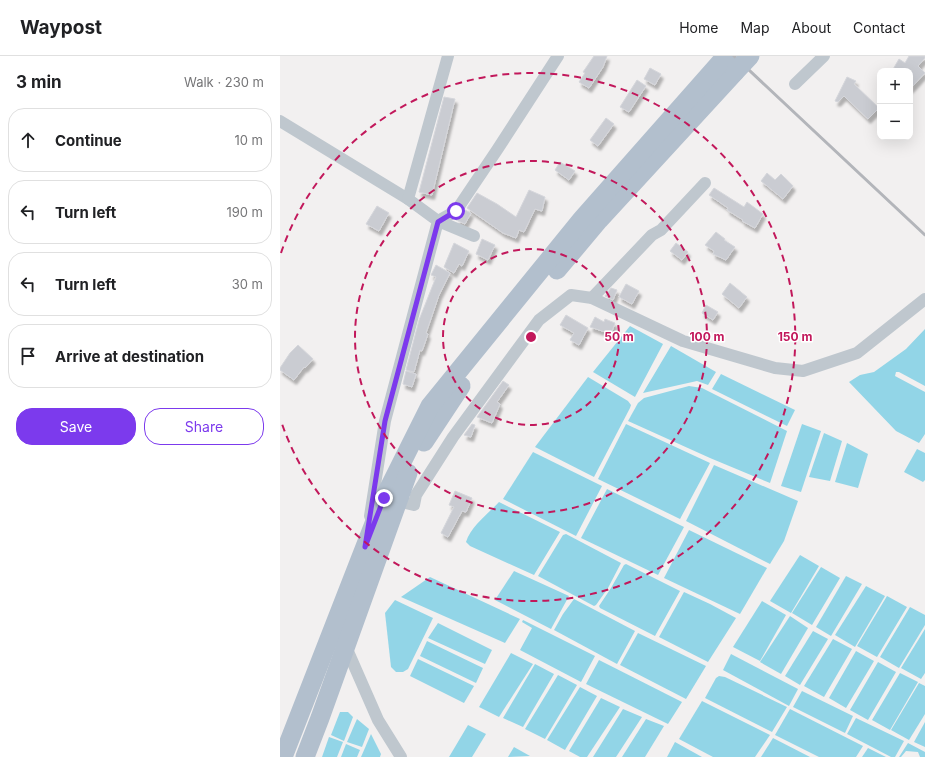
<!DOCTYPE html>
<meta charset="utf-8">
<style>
:root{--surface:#fff;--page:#f6f6f6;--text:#202124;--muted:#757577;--line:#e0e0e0;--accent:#7c3aed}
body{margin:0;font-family:Inter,sans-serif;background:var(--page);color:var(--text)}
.controls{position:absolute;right:12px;top:12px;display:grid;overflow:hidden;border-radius:8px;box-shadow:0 4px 16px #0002}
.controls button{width:36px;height:36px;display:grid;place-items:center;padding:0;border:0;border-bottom:1px solid var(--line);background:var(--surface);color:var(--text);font:20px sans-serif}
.stop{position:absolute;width:12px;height:12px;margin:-9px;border:3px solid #7c3aed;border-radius:50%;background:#fff}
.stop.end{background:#7c3aed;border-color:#fff;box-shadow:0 1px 4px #0008}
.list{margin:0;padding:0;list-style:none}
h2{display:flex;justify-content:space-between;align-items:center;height:52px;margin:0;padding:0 16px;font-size:17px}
h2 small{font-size:13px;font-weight:400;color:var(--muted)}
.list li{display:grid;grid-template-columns:26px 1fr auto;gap:12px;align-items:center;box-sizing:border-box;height:64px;margin:0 8px 8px;padding:0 8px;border:1px solid var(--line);border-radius:16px}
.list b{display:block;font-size:15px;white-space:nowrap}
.list em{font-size:13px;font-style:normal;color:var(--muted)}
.actions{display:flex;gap:8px;padding:12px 16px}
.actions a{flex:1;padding:9px 0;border:1px solid var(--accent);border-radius:16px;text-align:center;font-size:14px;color:var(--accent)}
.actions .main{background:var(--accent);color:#fff}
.icon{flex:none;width:22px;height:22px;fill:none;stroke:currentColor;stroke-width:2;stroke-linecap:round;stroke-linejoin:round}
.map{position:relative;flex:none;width:645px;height:701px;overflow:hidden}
header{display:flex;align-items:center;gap:24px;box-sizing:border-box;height:56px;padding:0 20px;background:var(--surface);border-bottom:1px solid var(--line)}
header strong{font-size:19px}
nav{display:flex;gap:22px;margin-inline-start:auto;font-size:14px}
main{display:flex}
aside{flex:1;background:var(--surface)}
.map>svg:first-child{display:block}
.water{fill:#92d5e7}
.building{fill:#caccd2;stroke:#d5d6db;filter:url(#shadow)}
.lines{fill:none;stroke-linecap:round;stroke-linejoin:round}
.street{stroke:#bfc7ce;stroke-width:12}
.primary{stroke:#b2bfcd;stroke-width:19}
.rail{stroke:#b3b5ba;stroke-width:3}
.primary-bridge{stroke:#b2bfcd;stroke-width:19}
.route{stroke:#7c3aed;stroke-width:5}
.ring{fill:none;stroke:#c2185b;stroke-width:2;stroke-dasharray:7 5}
.centre{fill:#c2185b;stroke:#fff;stroke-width:2}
.ring-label{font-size:12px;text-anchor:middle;font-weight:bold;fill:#c2185b;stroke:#fff;stroke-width:3;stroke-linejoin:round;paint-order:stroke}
</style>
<header>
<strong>Waypost</strong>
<nav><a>Home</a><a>Map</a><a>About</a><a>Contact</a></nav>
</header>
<main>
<aside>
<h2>3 min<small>Walk · 230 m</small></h2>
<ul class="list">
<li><svg class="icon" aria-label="ahead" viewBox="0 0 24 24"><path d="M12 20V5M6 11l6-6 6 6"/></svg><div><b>Continue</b></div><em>10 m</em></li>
<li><svg class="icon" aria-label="left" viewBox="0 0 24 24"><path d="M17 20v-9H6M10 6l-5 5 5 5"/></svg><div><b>Turn left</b></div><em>190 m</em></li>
<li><svg class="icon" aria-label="left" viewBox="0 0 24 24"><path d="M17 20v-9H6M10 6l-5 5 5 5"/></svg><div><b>Turn left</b></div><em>30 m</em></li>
<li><svg class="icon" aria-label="arrive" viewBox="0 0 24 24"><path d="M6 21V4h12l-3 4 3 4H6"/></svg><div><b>Arrive at destination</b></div></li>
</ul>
<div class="actions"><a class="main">Save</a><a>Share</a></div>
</aside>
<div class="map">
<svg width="645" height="701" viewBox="0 0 645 701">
<defs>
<filter id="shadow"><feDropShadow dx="2.5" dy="4.5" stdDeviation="1" flood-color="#0004"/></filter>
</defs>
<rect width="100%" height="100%" fill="#f2f0f0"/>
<g class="water">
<path d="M350,270L383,288L355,341L313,316Z"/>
<path d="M645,273V330L619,316H616L615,320L645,336V378L639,387L616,375L569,326L580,319L594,316L626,293Z"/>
<path d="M391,290L436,316L428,329L417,325L363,337Z"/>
<path d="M441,318L515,354L507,370L432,333Z"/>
<path d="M308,321L348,345L351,349L350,352L314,421L255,391Z"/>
<path d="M409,330L422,332L507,375L490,427L430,402L348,365L358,347L364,342Z"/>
<path d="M346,368L430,407L400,463L318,423Z"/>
<path d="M522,368L541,375L521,436L501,430Z"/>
<path d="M544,377L562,385L550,425L529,421Z"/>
<path d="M567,387L588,398L578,432L555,426Z"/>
<path d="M637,393L645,397V424L643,426L624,416Z"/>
<path d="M253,396L322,430L296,480L223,443Z"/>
<path d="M434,409L518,445L504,485L490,508L406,465Z"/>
<path d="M327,433L404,471L378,519L301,482Z"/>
<path d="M219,446L280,476L254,519L190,490L186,486C191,470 208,458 219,446Z"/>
<path d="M409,474L487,512L460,558L384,522Z"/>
<path d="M286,478L341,507L328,532L316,549L314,550L258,520L283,479Z"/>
<path d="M520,499L539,510L511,557L490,545Z"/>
<path d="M346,508L400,535L375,580L320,552L319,550L331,532L344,509Z"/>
<path d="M541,511L560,522L532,569L512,557Z"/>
<path d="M234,515L289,540L271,573L215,544Z"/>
<path d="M566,520L582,528L551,580L536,571Z"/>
<path d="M150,521L240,563L225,587L121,541Z"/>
<path d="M586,530L605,540L575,591L555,579Z"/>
<path d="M404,536L430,548L456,562L428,606L379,581Z"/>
<path d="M607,540L627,551L597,601L577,590Z"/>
<path d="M294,543L355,575L337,608L274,574L283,558Z"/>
<path d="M115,544L153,562L128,613L123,616H116L111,611L105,557Z"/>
<path d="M482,545L506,559L480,605L453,591Z"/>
<path d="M630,551L645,559V569L619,612L600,601Z"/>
<path d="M510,560L528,572L501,618L480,606Z"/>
<path d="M243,564L315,600L301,626L240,594L252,572L242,566Z"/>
<path d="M158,567L212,594L205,608L148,582Z"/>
<path d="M645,573V617L641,623L621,612Z"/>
<path d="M533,575L548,583L520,629L505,620Z"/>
<path d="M358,577L426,610L406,643L340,609Z"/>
<path d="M553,583L572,593L544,641L524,630Z"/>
<path d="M147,585L203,612L196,627L140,600Z"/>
<path d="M576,595L594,605L566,652L549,642Z"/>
<path d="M231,597L253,608L219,661L199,651Z"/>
<path d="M451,598L518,633L509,650L443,614Z"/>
<path d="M138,603L194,630L184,647L130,620Z"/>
<path d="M319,604L402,646L388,668L306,628Z"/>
<path d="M598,606L616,616L588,664L570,654Z"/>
<path d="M255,608L274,618L243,671L223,662Z"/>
<path d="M620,617L638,626L610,674L592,664Z"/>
<path d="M278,619L297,629L265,683L245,673Z"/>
<path d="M439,620L445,621L507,651L492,676L425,642L436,622Z"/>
<path d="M639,627L645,630V658L629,684L611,674Z"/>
<path d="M300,631L317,640L285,694L267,684Z"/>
<path d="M522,635L573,660L565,677L513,651Z"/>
<path d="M321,642L340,651L307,701H300L289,695Z"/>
<path d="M422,645L490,679L475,701H433L399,683Z"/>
<path d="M343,653L362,661L336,701H313Z"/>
<path d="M510,653L583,690L576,701H539L495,679Z"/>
<path d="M60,656H68L73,661L64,685L51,679Z"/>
<path d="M576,662L624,685L615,701H611L567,678Z"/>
<path d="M77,663L89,673L82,691L67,686Z"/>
<path d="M366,663L384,670L365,701H342Z"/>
<path d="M645,666V691L634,686Z"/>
<path d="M188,669L206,678L192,701H169Z"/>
<path d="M91,678L101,698L100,701H81Z"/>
<path d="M49,681L63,686L57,701H42Z"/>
<path d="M493,682L530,701H481Z"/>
<path d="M395,686L422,701H387Z"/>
<path d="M628,687L645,696V701H640L638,696L626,695L621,701H619Z"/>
<path d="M66,688L80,694L77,701H61Z"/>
<path d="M234,691L250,700L228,701Z"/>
<path d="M588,692L606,701H582Z"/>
</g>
<g class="building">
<path d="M314,0H327L323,11L309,32L299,26L305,17L303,16Z"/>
<path d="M629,0H645V2L638,10L645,17L630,33V15H612L619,3L625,7Z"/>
<path d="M370,12L381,18L375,29L364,23Z"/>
<path d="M567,21L576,25L574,28L599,52L588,63L564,40L558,46L555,45Z"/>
<path d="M357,24L366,30L349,56L340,51Z"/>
<path d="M164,41L175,43L152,139L139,136Z"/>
<path d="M326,62L334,68L318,90L310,84Z"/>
<path d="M280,106L295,115L289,124L275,114Z"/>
<path d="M487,117L495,124L501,118L513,130L503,143L481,125Z"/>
<path d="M434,132L464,151L467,146L483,158L475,172L462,165L463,164L447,154L448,152L429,139Z"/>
<path d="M249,134L265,141L262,155L255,153L244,176L239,174L236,182L223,177L187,152L197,137L217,148L236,161Z"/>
<path d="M97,150L109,157L99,175L86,168Z"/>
<path d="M185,154L191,157L185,168L176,164L182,159Z"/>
<path d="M436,176L445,183L444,184L455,191L446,204L433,198L434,195L425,189Z"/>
<path d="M202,183L215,189L208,204L196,198Z"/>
<path d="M174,187L189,195L182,210L179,208L174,217L164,211Z"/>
<path d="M396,187L408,196L402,204L390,195Z"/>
<path d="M156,209L170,217L159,239L146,277L148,278L142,295L140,294L134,316L126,314L139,264L156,221L151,219Z"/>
<path d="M450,227L467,241L459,252L442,238Z"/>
<path d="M346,228L359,235L352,248L339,241Z"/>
<path d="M331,232L337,234L333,244L325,240Z"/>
<path d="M426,249L438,256L433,264L422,257Z"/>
<path d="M286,259L308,272L299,289L290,284L294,277L280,269Z"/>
<path d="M315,261L324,266L325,263L335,267L331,278L310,271Z"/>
<path d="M18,289L33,303L25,312L24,311L14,324L0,314V312L10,297Z"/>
<path d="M126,315L136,318L132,331L123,328Z"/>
<path d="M223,325L229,329L217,346L220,348L212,367L197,361Z"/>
<path d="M192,368L195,369L191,381L184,379Z"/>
<path d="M175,435L192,442L186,456L182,455L168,481L161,477L174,451L169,449Z"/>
</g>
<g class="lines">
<g class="street">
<path d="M515,28L544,0"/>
<path d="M0,65L128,143"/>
<path d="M158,165L176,155L217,94L278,0"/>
<path d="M158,165L194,180"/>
<path d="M312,242L372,179L381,174L425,127"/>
<path d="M113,444L134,449L136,439L173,381L259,264L291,239L312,242L403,285L495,312L523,315L577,297L645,243"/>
<path d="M90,460L105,365L158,165L128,143L168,0"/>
<path d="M66,591L98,664L121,701"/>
</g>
<g class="primary">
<path d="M277,214L319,164L455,16"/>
<path d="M144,386L181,330"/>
<path d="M3,701L104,442L150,350L302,163L446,0"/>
<path d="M25,701L40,662L128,417"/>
</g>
<path class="rail" d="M454,0L645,179"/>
<path class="primary-bridge" d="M455,16L470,0"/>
</g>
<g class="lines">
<path class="route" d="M104,442L85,491L105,365L158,166L176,155"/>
</g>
<g class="ring">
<circle cx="251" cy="281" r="88"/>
<circle cx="251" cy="281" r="176"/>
<path d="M1 197A264 264 0 1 1 1 365"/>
</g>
<circle cx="251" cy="281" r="6" class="centre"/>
<g class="ring-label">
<text x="339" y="285">50 m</text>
<text x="427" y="285">100 m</text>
<text x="515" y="285">150 m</text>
</g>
</svg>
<div class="controls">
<button>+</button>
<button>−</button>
</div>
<div class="stop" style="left:176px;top:155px"></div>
<div class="stop end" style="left:104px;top:442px"></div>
</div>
</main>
